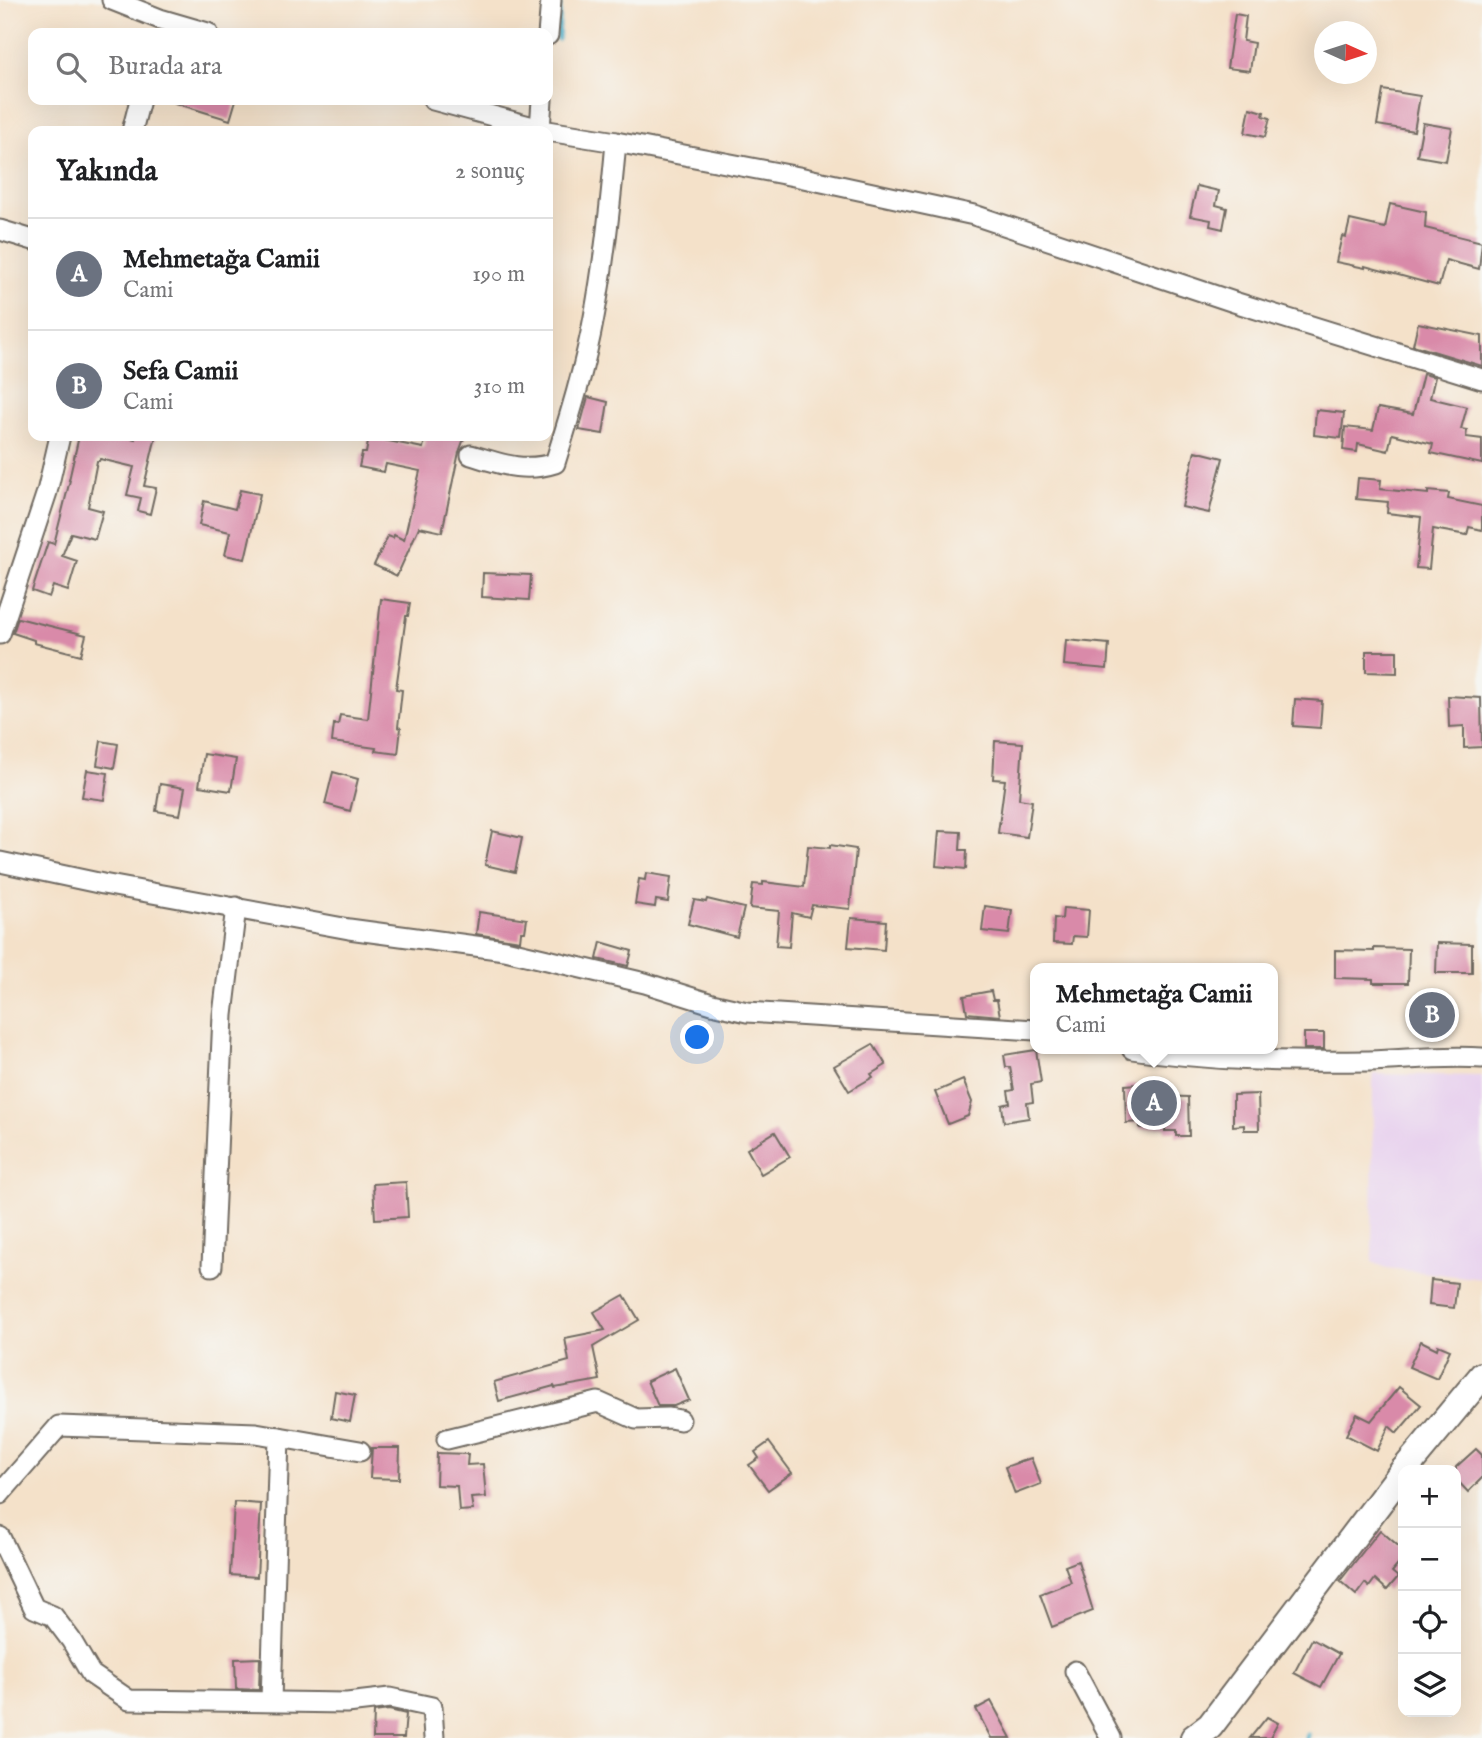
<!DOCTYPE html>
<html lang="tr">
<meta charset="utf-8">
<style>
:root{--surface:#fff;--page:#f6f6f6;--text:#202124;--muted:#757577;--line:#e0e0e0;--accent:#1f6fb2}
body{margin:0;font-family:"IM FELL English",serif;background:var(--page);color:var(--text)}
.controls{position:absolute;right:21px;bottom:21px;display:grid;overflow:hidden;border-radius:14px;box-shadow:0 7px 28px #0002}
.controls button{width:63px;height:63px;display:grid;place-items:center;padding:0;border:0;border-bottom:2px solid var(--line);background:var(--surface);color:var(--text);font:35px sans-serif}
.compass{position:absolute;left:1314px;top:21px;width:63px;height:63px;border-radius:50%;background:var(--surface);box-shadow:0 7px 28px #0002;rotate:93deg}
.you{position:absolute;left:698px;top:1038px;width:24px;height:24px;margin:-18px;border:5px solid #fff;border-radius:50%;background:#1a73e8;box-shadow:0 0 0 10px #1a73e833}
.badge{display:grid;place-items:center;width:46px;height:46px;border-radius:50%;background:var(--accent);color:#fff;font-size:23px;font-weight:700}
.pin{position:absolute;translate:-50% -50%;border:4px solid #fff;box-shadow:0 2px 7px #0006}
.popup{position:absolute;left:1030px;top:963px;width:248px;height:91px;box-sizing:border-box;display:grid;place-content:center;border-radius:14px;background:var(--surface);filter:drop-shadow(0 2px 5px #0005);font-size:23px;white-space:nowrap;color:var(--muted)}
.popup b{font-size:26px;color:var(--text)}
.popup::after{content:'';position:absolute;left:50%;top:100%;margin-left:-14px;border:14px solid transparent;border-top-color:var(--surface)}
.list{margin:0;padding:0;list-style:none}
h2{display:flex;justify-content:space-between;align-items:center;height:91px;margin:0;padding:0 28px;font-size:30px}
h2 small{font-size:23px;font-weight:400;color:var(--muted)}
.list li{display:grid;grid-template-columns:46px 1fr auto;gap:21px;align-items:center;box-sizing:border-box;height:112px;padding:0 28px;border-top:2px solid var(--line)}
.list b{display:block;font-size:26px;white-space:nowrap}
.list p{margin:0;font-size:23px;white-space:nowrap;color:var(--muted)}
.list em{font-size:23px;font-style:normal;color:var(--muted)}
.icon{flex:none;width:38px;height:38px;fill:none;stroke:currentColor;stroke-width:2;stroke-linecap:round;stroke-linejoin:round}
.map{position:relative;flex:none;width:1482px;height:1738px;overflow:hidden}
.search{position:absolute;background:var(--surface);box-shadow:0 7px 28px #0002;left:28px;top:28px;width:525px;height:77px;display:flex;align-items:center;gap:18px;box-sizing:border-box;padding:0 24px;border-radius:14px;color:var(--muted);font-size:26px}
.panel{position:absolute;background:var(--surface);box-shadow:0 7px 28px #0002;left:28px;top:126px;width:525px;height:315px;border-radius:14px}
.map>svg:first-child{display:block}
.built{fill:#e8d2ee}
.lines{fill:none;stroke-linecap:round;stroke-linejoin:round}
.stream{stroke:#4aafc9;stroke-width:5}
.building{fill:#d98aa9}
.street-casing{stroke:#716b62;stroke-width:23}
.secondary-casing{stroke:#716b62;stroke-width:30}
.street{stroke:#fff;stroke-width:19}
.secondary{stroke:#fff;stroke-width:26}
</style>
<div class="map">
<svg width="1482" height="1738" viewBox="0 0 1482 1738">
<rect width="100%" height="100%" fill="#f6f6f2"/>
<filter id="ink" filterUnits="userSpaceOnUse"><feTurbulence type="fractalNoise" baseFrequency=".0143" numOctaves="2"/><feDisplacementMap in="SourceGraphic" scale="14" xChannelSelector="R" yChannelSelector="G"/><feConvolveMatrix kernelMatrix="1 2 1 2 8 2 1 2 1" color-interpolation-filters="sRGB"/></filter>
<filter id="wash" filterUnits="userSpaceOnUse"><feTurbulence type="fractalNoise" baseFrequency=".00686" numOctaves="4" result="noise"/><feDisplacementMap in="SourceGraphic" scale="28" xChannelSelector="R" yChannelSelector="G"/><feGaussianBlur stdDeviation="1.57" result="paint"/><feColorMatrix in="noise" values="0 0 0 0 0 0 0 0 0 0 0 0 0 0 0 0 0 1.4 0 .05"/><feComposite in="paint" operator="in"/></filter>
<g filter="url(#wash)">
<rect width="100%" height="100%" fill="#f4e1c9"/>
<path class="built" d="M1373,1074L1482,1076V1279L1387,1268L1372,1262Z"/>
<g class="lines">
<g class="stream">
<path d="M558,39L560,0"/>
<path d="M1307,1738L1308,1735"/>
</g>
</g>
<g id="blocks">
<g class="building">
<path d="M1235,14L1246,16L1243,41L1254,43L1250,71L1227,68Z"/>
<path d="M1383,90L1420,96L1414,131L1377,125Z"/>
<path d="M176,100H236L230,120L175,103Z"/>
<path d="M1250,108L1264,112L1263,116L1270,118L1265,137L1245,133Z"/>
<path d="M1423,123L1452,128L1446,161L1417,156Z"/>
<path d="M1197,186L1219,191L1216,205L1227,208L1223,229L1210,226L1211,220L1190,216Z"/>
<path d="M1390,204L1426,212L1425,228L1482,242L1479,269L1446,260L1439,286L1365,266V268L1336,262L1342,236L1346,237L1350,220L1385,228Z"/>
<path d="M1418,323L1482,336V366L1413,345Z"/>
<path d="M1423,374L1435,377L1430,398L1467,407L1461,429L1467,430L1466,437L1482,439V464L1431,453L1433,444L1392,434L1388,451L1358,444L1357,452L1343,450L1345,427L1373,430L1378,408L1413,414Z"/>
<path d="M588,397L608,402L603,434L579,430Z"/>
<path d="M1316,410L1344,413L1341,438L1314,435Z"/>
<path d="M79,436H123L135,439L136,436H156L144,486L156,488L150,514L138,511L141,498L127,495L134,467L100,459L99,461H97L88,507L103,511L95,539L71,533L62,556L77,561L68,591L53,586L49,597L32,591L48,542L54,544L70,480H69Z"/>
<path d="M426,436H465L459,452L442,532L419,527L397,576L374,565L388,536L393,538L394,535L404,540L420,471L386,464L384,472L359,467L362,453H366L369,437L423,448Z"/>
<path d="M1195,451L1223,458L1209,513L1182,507Z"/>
<path d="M1358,478L1381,480L1380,489L1428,494V491L1449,493L1448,499L1482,506V530L1469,527L1467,535L1433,529L1429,569L1416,568L1421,517L1387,513L1388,502L1356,499Z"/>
<path d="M240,490L260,494L245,559L225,555L230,532L199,525L204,501L235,509Z"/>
<path d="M483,573L531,575L529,600L482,597Z"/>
<path d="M381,599L410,603L408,616H406L396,689L402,690L398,727L401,728L398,754L375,751L376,748L332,742L334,724L338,725L340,715L368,719Z"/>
<path d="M18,618L86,635L81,655L34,643V640L13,633Z"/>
<path d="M1066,640L1109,644L1107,669L1064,665Z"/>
<path d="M1366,651H1397V673L1366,672Z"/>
<path d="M1448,696L1481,698L1482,747L1464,748V726L1449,727Z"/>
<path d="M1295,699L1322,701L1320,728L1293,726Z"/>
<path d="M101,741L118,744L114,768L97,765Z"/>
<path d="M995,741L1023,743L1019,799L1032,801L1027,837L998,833L1005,780L993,779Z"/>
<path d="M204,754L236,759L231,791L199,786Z"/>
<path d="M87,770L108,773L104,800L82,797Z"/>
<path d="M333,772L358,779L350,811L325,804Z"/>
<path d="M160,784L185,788L180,815L156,811Z"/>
<path d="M492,831L522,838L515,872L485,865Z"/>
<path d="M939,831L961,832L960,850H967L966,869L936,866Z"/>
<path d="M830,845L856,849L850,909L812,905L809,917L792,913L789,947L776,946L779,911L750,908L753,884L763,885V882L804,887L808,846L830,848Z"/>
<path d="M646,873L671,877L668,902L656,900L655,907L635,904L639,879L645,880Z"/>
<path d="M707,899L744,908L737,937L688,924L694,900L706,902Z"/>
<path d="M985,906L1012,910L1009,934L982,931Z"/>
<path d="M1063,908L1089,910L1087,937L1073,936L1072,944L1053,943L1054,918L1062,919Z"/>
<path d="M479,912L527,919L525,932H521L520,941L476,934Z"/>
<path d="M851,918L886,921L884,950L848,947Z"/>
<path d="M601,942L632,951L628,966L597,959Z"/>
<path d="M1437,943L1472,944V973H1436Z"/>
<path d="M1374,948L1409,949L1408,983H1373V979L1335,978V950L1374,951Z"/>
<path d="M991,991L993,1000H997L1000,1016L967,1013L964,996Z"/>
<rect x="1304" y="1033" width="20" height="16"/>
<path d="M873,1044L886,1065L871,1074L873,1077L849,1091L834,1066Z"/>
<path d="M1036,1050L1041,1082L1031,1084L1033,1102L1027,1103L1029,1118L1004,1122L1002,1105L1010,1103L1008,1091L1014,1090L1010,1067H1006L1004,1055Z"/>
<path d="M963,1080L972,1102L968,1116L948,1124L935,1092Z"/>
<path d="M1138,1084V1087H1155L1156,1096L1188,1097L1189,1136H1176V1131H1165V1127L1140,1128V1122L1126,1123L1125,1085Z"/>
<path d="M1258,1094L1259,1130H1244V1125L1233,1126V1095Z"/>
<path d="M775,1132L790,1157L761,1174L747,1149Z"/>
<path d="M406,1182L408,1217L375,1219L373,1184Z"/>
<path d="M1431,1280L1457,1283L1454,1308L1429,1305Z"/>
<path d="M624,1295L639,1320L593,1347L600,1380L555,1388L554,1386L499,1401L494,1382L569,1361L565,1338L605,1330L594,1312Z"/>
<path d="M1421,1341L1437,1349L1438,1345L1450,1350L1437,1379L1409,1367Z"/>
<path d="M675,1368L689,1400L674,1406H658L647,1381Z"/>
<path d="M1399,1387L1421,1405L1397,1433L1389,1426L1377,1451L1346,1435L1357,1414L1371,1421Z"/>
<path d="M335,1391L355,1395L350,1422L331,1418Z"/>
<path d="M769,1442L792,1473L768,1490L749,1465L759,1458L755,1452Z"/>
<path d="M372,1448H400L399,1479L370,1478Z"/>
<path d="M1476,1449L1482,1455V1478L1468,1492L1456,1479V1467Z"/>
<path d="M437,1453L468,1454L467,1465L483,1464L486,1497L471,1498L473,1510L459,1511L457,1486L436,1485Z"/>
<path d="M1031,1458L1041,1484L1015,1494L1005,1467Z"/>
<path d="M234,1502L261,1504L257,1577L230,1575Z"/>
<path d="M1380,1530L1403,1550V1559L1392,1572L1398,1577L1387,1590L1375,1579L1369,1587L1365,1583L1356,1595L1340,1581Z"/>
<path d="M1078,1561L1093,1611L1052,1627L1040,1594L1071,1582L1065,1566Z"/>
<path d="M1312,1639L1339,1654L1321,1687L1294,1673Z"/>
<path d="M260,1658L259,1690L236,1689L235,1659Z"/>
<path d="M991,1701L1011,1738H991L976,1709Z"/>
<path d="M389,1710L406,1714L404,1738H373L374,1712Z"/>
<path d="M1267,1717L1278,1723L1270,1738H1250Z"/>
</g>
</g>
</g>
<g filter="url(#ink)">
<use href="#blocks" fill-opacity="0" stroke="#716b62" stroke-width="2"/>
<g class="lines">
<g class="street-casing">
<g id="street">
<path d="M112,0L160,19L208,33"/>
<path d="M548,35L551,0"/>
<path d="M433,100L548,131L616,142L799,177L974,215L1234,302L1482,379"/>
<path d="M540,129L542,100"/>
<path d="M132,131L140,100"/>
<path d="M0,230L33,240"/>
<path d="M471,455C501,464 524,473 555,463C570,415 585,367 594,317C605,259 611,200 616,142"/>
<path d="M0,634L47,492L60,436"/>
<path d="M0,862L103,884L349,929L505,950L645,983L712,1004L747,1012L1035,1030"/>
<path d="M1132,1049C1210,1061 1290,1062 1369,1061C1407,1060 1444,1055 1482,1058"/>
<path d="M212,1266L223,1015L236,907"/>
<path d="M447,1439L598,1402L636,1419L669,1418L680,1420"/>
<path d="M0,1494L59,1426L256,1433L360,1451"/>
<path d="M0,1537L34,1608L53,1616L71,1640L91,1674L129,1700L347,1703L390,1698L432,1707L434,1738"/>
<path d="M1075,1671L1111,1738"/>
<path d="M271,1701L279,1437"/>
</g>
</g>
<g class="secondary-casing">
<g id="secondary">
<path d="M1404,1470L1482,1376"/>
<path d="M1194,1738L1210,1726L1403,1471"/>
</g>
</g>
<use href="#street" class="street"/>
<use href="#secondary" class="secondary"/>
</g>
</g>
</svg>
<div class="controls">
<button>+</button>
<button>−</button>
<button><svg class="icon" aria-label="locate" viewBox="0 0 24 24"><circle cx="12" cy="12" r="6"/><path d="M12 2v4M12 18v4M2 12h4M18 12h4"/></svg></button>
<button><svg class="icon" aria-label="layers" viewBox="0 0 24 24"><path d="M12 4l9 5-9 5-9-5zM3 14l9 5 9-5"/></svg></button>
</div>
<svg class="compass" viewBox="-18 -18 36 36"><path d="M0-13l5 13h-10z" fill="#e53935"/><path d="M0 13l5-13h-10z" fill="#757577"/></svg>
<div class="you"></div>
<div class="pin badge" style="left:1154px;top:1103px;background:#6b7280">A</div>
<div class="popup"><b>Mehmetağa Camii</b>Cami</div>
<div class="pin badge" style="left:1432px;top:1015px;background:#6b7280">B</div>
<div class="search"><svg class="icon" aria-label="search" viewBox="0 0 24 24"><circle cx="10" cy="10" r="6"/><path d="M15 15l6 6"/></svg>Burada ara</div>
<section class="panel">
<h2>Yakında<small>2 sonuç</small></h2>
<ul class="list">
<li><span class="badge" style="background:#6b7280">A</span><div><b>Mehmetağa Camii</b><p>Cami</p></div><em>190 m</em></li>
<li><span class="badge" style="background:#6b7280">B</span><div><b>Sefa Camii</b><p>Cami</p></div><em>310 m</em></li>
</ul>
</section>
</div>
